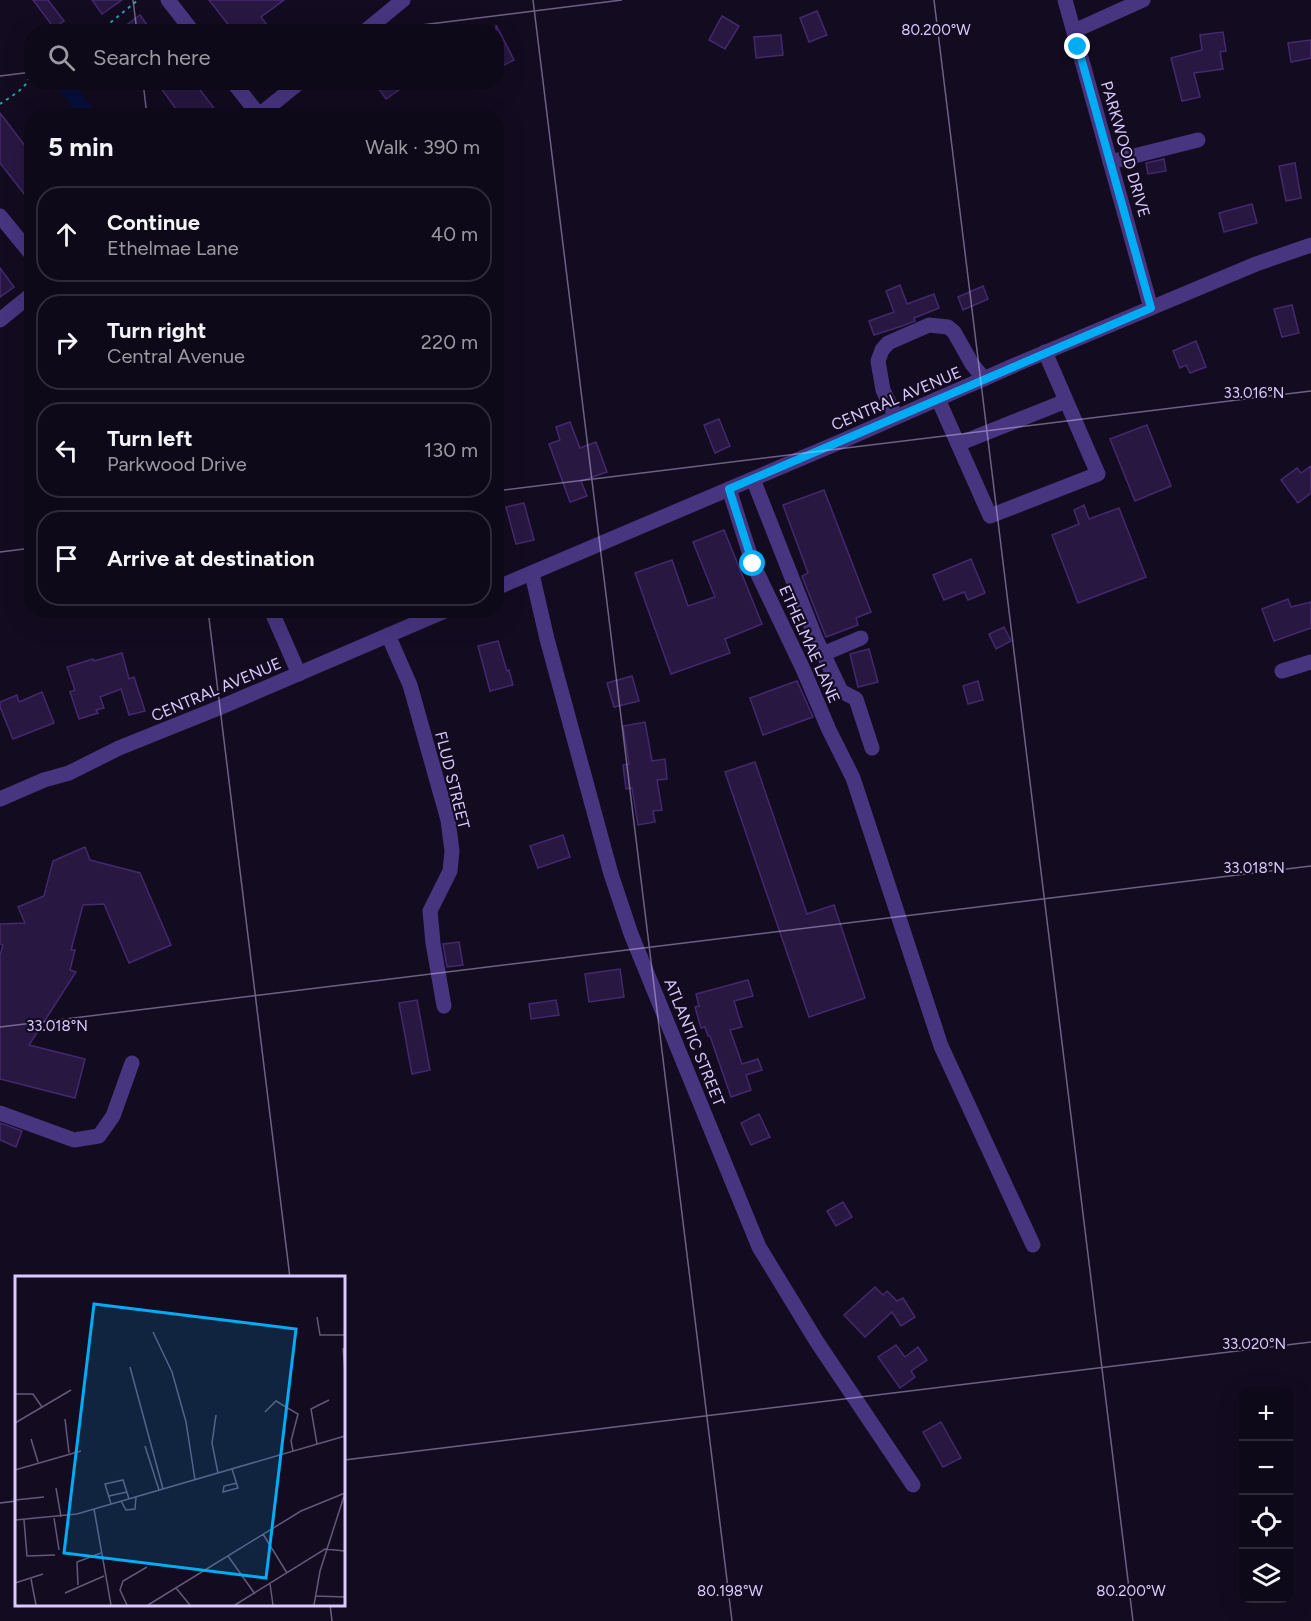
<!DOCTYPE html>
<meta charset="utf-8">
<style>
:root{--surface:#0e0918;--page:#1c1725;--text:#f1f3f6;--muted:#9b9aa2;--line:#2e2a37}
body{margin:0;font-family:Figtree,sans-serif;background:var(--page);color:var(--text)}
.controls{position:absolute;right:18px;bottom:18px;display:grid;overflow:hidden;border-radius:12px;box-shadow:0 6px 24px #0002}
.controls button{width:54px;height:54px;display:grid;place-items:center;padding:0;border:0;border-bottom:2px solid var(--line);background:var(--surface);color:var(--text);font:30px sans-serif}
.stop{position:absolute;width:18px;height:18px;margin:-14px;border:4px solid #00adf5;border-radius:50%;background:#fff}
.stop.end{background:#00adf5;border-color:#fff;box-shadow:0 2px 6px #0008}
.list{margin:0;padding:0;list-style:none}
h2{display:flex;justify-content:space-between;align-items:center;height:78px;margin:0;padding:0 24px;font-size:26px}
h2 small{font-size:20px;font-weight:400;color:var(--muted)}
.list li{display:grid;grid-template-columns:39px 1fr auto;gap:18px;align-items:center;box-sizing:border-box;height:96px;margin:0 12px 12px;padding:0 12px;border:2px solid var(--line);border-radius:24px}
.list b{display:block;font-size:22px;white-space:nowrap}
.list p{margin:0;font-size:20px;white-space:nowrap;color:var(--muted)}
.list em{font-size:20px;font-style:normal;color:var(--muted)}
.icon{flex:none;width:33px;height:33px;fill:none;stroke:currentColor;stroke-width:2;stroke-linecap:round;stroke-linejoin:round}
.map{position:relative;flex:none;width:1311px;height:1621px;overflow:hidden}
.search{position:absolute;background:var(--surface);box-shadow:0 6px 24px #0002;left:24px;top:24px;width:480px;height:66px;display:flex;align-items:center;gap:15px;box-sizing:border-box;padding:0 21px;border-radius:24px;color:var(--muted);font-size:22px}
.panel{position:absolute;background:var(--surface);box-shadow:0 6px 24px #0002;left:24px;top:108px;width:480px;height:510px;border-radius:24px}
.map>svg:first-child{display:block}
.water{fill:#07103d}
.building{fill:#281741;stroke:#44286e;stroke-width:1.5}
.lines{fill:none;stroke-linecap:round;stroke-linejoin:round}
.path{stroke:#29a1b4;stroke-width:2;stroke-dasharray:3 4.5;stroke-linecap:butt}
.minor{stroke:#473580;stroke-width:15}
.route{stroke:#00adf5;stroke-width:8}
.ticks{fill:none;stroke:#dbcaff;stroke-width:1.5;stroke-opacity:0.45}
.labels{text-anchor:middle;stroke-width:4.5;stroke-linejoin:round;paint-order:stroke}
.street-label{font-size:16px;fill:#dbcaff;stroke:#130c20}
.inset-road{fill:none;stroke:#635879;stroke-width:1.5}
.view{fill:#00adf5;fill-opacity:0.15;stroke:#00adf5;stroke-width:3}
.inset-edge{fill:none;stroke:#dbcaff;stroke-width:3}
.ticks-label{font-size:15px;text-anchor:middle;fill:#dbcaff;stroke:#130c20;stroke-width:4.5;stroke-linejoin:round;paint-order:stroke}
</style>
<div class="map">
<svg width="1311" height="1621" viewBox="0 0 1311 1621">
<rect width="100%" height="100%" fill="#130c20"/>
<path class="water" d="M54,83H73L98,115H79Z"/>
<g class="building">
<path d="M33,0H48L64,21L54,28Z"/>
<path d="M92,0H122L102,14Z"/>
<path d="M209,0H284L261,17L272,32H234Z"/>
<path d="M817,11L827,35L809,42L800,18Z"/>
<path d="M140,15L152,32H117Z"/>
<path d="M722,16L739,26L725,49L709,40Z"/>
<path d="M496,25L514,60L496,69Z"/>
<path d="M1223,32L1226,51L1220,52L1223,69L1194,73L1200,97L1182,101L1171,58L1202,50L1200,35Z"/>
<path d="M781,35L783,55L756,58L754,37Z"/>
<path d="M1311,40V58L1291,62L1288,43Z"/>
<path d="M166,82H194L220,116H181L160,87Z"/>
<path d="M374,82H410L386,99Z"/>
<path d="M0,113L32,155V204L0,163Z"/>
<path d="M1164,159L1166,171L1148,174L1146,163Z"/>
<path d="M1295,163L1301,198L1286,201L1279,166Z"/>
<path d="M1252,204L1257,223L1224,232L1219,213Z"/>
<path d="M0,268L14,287L0,297Z"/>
<path d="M900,285L907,304L934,294L939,308L914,318L915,321L902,326L874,335L869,321L894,312L886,291Z"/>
<path d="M983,286L988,299L963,310L958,297Z"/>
<path d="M1292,305L1299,333L1282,337L1274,309Z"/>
<path d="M1196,341L1206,367L1190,373L1186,365L1180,368L1173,351Z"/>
<path d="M719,419L730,446L715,453L704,425Z"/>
<path d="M570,422L580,448L596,442L607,472L581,481L587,496L570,502L549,444L560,440L556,427Z"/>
<path d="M1147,425L1171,486L1135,501L1110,439Z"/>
<path d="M1311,466V493L1298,503L1281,480L1297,468L1301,473Z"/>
<path d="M824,490L871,612L856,618L858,625L826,637L802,576L808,573L783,505Z"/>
<path d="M524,503L534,540L516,544L506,507Z"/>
<path d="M1084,505L1089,519L1119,508L1146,577L1078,603L1052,535L1079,524L1074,510Z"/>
<path d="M724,530L762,624L725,639L730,653L671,674L635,573L672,560L688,606L715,597L693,542Z"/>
<path d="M971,559L985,593L968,600L964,592L944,600L933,575Z"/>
<path d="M1288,599L1291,607L1311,602V628L1274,641L1262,609Z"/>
<path d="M1004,627L1011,641L996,649L989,634Z"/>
<path d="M498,641L507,671L509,670L513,685L490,691L478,646Z"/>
<path d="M869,649L878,682L858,687L850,654Z"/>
<path d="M122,653L129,679L134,677L145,711L129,715L121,689L100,697L104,708L96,710L98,713L79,719L70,692L75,690L67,667L93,659L94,661Z"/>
<path d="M632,676L639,701L614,707L607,683Z"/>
<path d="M797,681L813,717L763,735L750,698Z"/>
<path d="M978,681L983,700L968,704L963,686Z"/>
<path d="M42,692L54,723L13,739L0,707V702L17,695L19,702Z"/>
<path d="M645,722L652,761L665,759L667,779L657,780L662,810L653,811L655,822L638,825L632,788L626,789L623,765L629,764L623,726Z"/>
<path d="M755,762L807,914L834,905L865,998L809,1017L725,772Z"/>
<path d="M563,835L570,857L538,868L530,846Z"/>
<path d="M85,847L90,860L140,873L171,945L129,963L104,904L83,905L71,950H75L70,970L76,972L29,1045L85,1059L75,1098L0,1079V955L3,945L0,944V924L25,923L18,907L44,896L53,861Z"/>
<path d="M459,942L463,965L447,967L443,944Z"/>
<path d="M620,969L624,997L589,1002L585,974Z"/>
<path d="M748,980L753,996L734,1001L742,1027L730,1030L742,1064L758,1059L762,1070L746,1075L751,1090L731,1097L710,1036H708L705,1027L701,1028L695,1007L699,1006L696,994Z"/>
<path d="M417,1000L430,1070L412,1074L399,1003Z"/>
<path d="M556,1000L559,1015L531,1019L529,1004Z"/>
<path d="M759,1114L770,1137L751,1145L741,1123Z"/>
<path d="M0,1123L22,1131L16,1147L0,1140Z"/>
<path d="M843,1202L852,1217L836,1226L827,1211Z"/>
<path d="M875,1287L883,1295L887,1291L897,1301L903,1298L915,1317L901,1326L892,1312L865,1337L844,1315Z"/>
<path d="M896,1345L905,1357L918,1347L927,1360L911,1371L915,1377L900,1388L878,1357Z"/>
<path d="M941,1422L961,1458L943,1467L923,1432Z"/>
</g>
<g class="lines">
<g class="path">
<path d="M99,32L138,0"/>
<path d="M0,104C10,97 30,87 30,73C30,63 27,58 32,49"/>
</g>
<g class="minor">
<path d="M168,0L193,32"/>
<path d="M1065,0L1151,308"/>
<path d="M1074,31L1143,0"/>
<path d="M364,32L403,0"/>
<path d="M233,82L259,115"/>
<path d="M258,116L300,82"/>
<path d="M1110,162L1198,140"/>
<path d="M0,216L32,255"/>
<path d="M0,320L32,294"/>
<path d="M938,399L990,516L1098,474L1045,352"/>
<path d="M896,417L883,390L878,361L882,350L888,343L929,325L948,327L954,332L972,364L984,379"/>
<path d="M958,444L1066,401"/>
<path d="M753,479L816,639L841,691L856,699L872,748"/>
<path d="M729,489L753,564L803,669L829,730L853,778L941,1046L1033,1245"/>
<path d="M532,574L547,639L611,874L631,934L759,1247L817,1342L913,1485"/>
<path d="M496,588L842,441L1022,362L1256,264L1311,245"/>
<path d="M271,610L299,674"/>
<path d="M388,635L410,685L448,820L452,851L450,871L430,911L433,943L444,1006"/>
<path d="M823,654L861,638"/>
<path d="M1282,671L1311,662"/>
<path d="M0,799L44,780L69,773L119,748L221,707L447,610"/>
<path d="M0,1113L74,1140L99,1136L113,1116L132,1063"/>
</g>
</g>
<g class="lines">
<path class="route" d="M753,564L729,489L1151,308L1078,47"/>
</g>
<path class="ticks" d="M133,0L137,32M533,0L732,1621M934,0L1133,1621M365,32L622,0M0,76L32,72M143,82L147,116M496,491L1311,391M0,552L32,548M208,610L290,1278M0,1027L1311,866M344,1460L1311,1342M0,1503L16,1501M330,1604L332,1621"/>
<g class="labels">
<g class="street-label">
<text transform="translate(1126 149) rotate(74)" y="6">PARKWOOD DRIVE</text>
<text transform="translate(896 398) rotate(-23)" y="6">CENTRAL AVENUE</text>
<text transform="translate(810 644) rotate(66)" y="6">ETHELMAE LANE</text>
<text transform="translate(216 689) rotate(-23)" y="6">CENTRAL AVENUE</text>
<text transform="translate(453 780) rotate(76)" y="6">FLUD STREET</text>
<text transform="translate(695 1042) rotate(68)" y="6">ATLANTIC STREET</text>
</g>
</g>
<g transform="translate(15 1276)">
<rect width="330" height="330" fill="#130c20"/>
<path class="inset-road" d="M302,41L305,59H330M138,56L157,96L171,146L180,204M328,72L330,95M115,91L148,213M0,118H18L27,131M250,136L261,125L283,138L276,165L278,175M201,139L197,167L203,197M50,143L54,177M0,147L56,114M16,163L23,186M302,168L296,133L314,124M130,170L144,214M217,193L223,212L208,216L209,210L222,207M0,194L66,175M41,212L46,241M94,220L112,216M0,224L29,221M106,225L111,234L120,233L121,221M96,228L90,208L108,204L114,223M79,233L96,329M39,242L44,274M0,244L62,238L330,160M9,244L12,280L40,279M248,258L272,297M213,280L240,318M16,303L21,329M0,307L28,298M255,308L258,329M63,309L62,286L86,277M161,312L175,329M50,317L89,300M301,320L330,321M112,329L105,314L108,305L132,291M133,329L286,235L330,217M220,329L310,273L330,275M299,329L305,295L330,217"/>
<path class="view" d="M79,28L281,53L251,302L49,277Z"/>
<rect width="330" height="330" class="inset-edge"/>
</g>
<g class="ticks-label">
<text x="936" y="35">80.200°W</text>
<text x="1254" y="398">33.016°N</text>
<text x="1254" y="873">33.018°N</text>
<text x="57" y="1031">33.018°N</text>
<text x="1254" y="1349">33.020°N</text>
<text x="730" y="1596">80.198°W</text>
<text x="1131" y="1596">80.200°W</text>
</g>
</svg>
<div class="controls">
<button>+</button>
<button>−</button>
<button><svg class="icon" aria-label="locate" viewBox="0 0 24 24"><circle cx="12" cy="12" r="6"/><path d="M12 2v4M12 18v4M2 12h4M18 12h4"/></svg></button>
<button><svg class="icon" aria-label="layers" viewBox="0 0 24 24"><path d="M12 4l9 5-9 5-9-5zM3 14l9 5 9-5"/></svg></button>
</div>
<div class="stop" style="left:753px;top:564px"></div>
<div class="stop end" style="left:1078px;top:47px"></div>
<div class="search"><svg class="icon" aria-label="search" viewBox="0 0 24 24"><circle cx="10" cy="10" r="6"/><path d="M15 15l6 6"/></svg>Search here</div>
<section class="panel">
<h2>5 min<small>Walk · 390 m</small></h2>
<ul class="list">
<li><svg class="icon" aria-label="ahead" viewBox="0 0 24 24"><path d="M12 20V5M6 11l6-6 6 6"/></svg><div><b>Continue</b><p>Ethelmae Lane</p></div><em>40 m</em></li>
<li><svg class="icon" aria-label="right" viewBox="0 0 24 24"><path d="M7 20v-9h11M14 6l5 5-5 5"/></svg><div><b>Turn right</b><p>Central Avenue</p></div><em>220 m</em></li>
<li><svg class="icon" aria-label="left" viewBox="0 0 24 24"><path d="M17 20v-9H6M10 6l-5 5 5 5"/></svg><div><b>Turn left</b><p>Parkwood Drive</p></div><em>130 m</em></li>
<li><svg class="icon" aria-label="arrive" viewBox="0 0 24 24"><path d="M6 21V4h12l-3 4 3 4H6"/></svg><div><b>Arrive at destination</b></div></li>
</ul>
</section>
</div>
